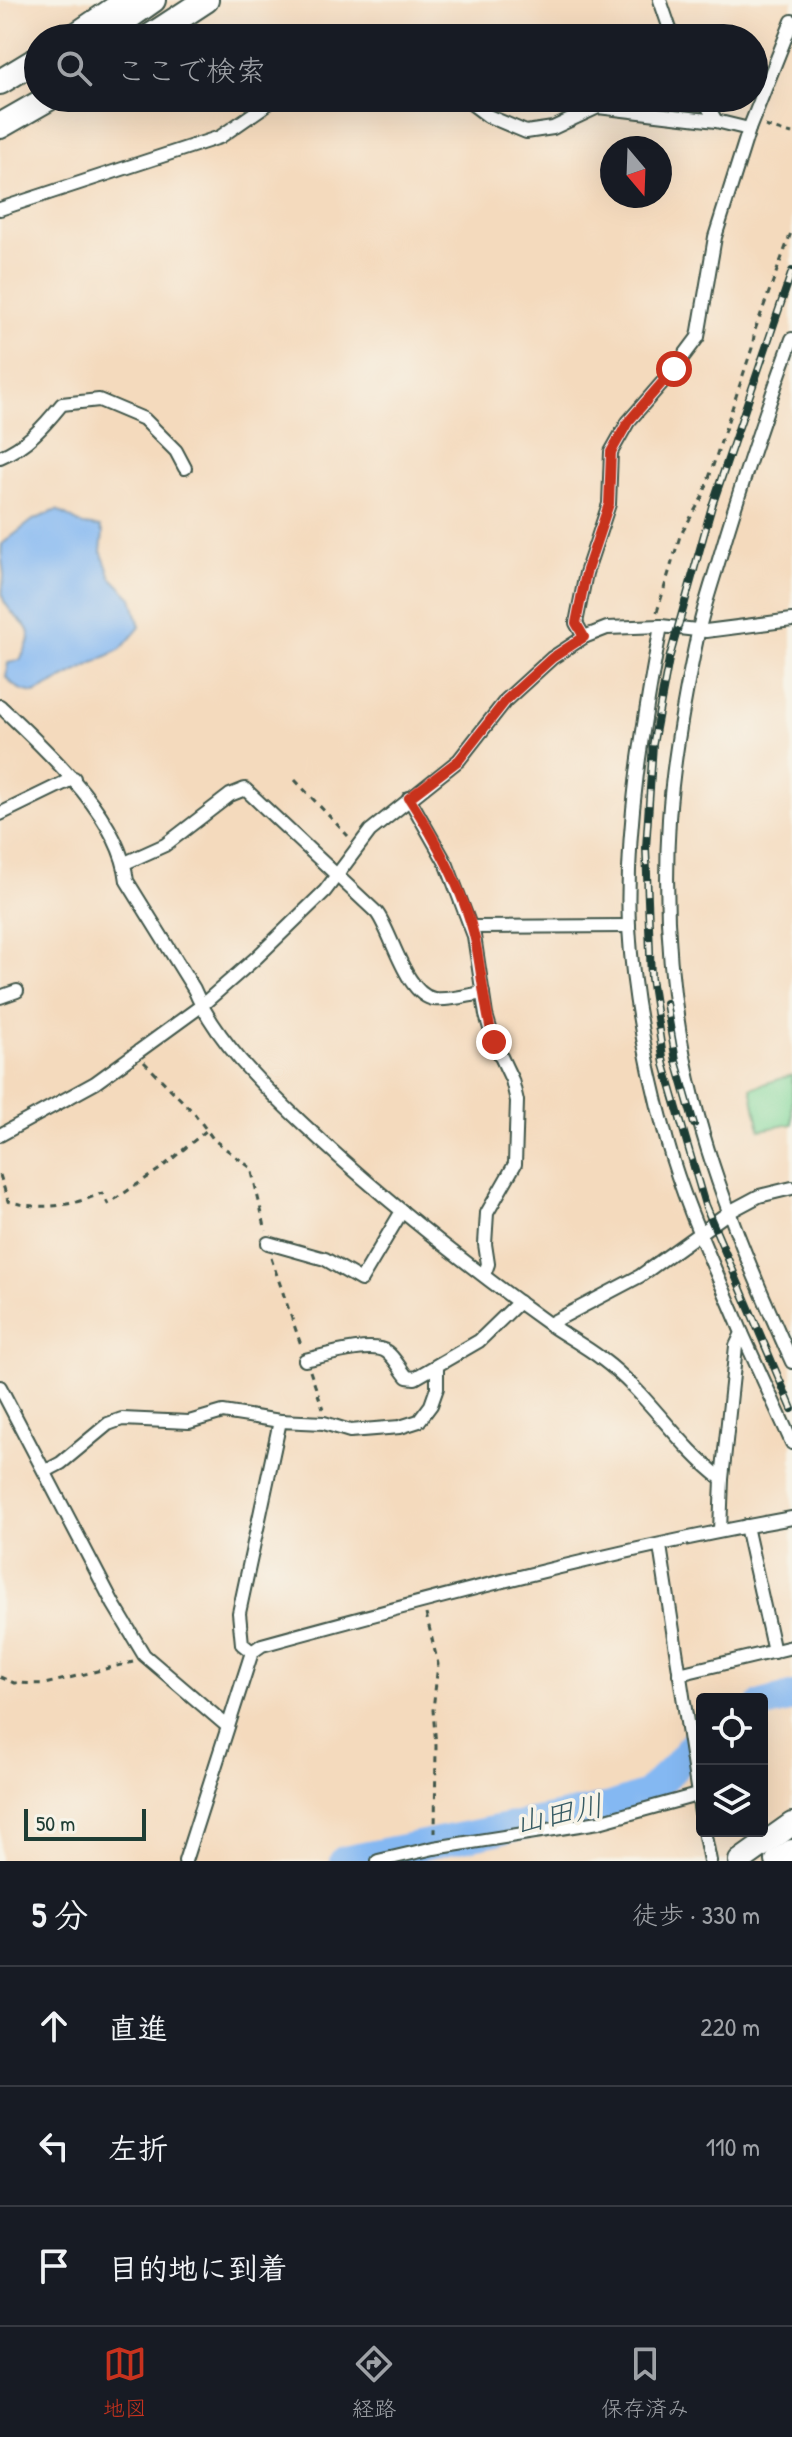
<!DOCTYPE html>
<html lang="ja">
<meta charset="utf-8">
<style>
:root{--surface:#171b24;--page:#20242c;--text:#f1f3f6;--muted:#9ea1a6;--line:#363941;--accent:#c8321e}
body{margin:0;font-family:"Patrick Hand","Klee One",sans-serif;background:var(--page);color:var(--text)}
.controls{position:absolute;right:24px;bottom:24px;display:grid;overflow:hidden;border-radius:8px;box-shadow:0 8px 32px #0002}
.controls button{width:72px;height:72px;display:grid;place-items:center;padding:0;border:0;border-bottom:2px solid var(--line);background:var(--surface);color:var(--text);font:40px sans-serif}
.compass{position:absolute;left:600px;top:136px;width:72px;height:72px;border-radius:50%;background:var(--surface);box-shadow:0 8px 32px #0002;rotate:161deg}
.scale{position:absolute;left:24px;bottom:20px;width:122px;box-sizing:border-box;padding-left:8px;border:4px solid #1f3d34;border-top:0;font-size:22px;line-height:28px;white-space:nowrap;color:#1f3d34;-webkit-text-stroke:6px #f7f3e8;paint-order:stroke}
.stop{position:absolute;width:24px;height:24px;margin:-18px;border:6px solid #c8321e;border-radius:50%;background:#fff}
.stop.end{background:#c8321e;border-color:#fff;box-shadow:0 2px 8px #0008}
.list{margin:0;padding:0;list-style:none}
h2{display:flex;justify-content:space-between;align-items:center;height:104px;margin:0;padding:0 32px;font-size:34px}
h2 small{font-size:26px;font-weight:400;color:var(--muted)}
.list li{display:grid;grid-template-columns:52px 1fr auto;gap:24px;align-items:center;box-sizing:border-box;height:120px;padding:0 32px;border-top:2px solid var(--line)}
.list b{display:block;font-size:30px;white-space:nowrap}
.list em{font-size:26px;font-style:normal;color:var(--muted)}
.icon{flex:none;width:44px;height:44px;fill:none;stroke:currentColor;stroke-width:2;stroke-linecap:round;stroke-linejoin:round}
.map{position:relative;flex:none;width:792px;height:1861px;overflow:hidden}
.search{position:absolute;background:var(--surface);box-shadow:0 8px 32px #0002;left:24px;right:24px;top:24px;height:88px;display:flex;align-items:center;gap:20px;box-sizing:border-box;padding:0 28px;border-radius:44px;color:var(--muted);font-size:30px}
.sheet{height:464px;background:var(--surface)}
nav{display:flex;justify-content:space-around;align-items:center;box-sizing:border-box;height:112px;border-top:2px solid var(--line);background:var(--surface);font-size:22px;color:var(--muted)}
nav a{display:grid;justify-items:center;gap:4px}
nav .on{color:var(--accent)}
.map>svg:first-child{display:block}
.green{fill:#82d89c;stroke:#508a68;stroke-width:2}
.water{fill:#84b8f2;stroke:#527a93;stroke-width:2}
.lines{fill:none;stroke-linecap:round;stroke-linejoin:round}
.river{stroke:#84b8f2;stroke-width:30}
.minor-casing{stroke:#3f5549;stroke-width:16}
.trunk-casing{stroke:#3f5549;stroke-width:26}
.motorway-casing{stroke:#3f5549;stroke-width:28}
.path{stroke:#3f5549;stroke-width:3;stroke-dasharray:6 6;stroke-linecap:butt}
.minor{stroke:#fff;stroke-width:12}
.trunk{stroke:#fff;stroke-width:22}
.motorway{stroke:#fff;stroke-width:24}
.rail-casing{stroke:#1f3d34;stroke-width:8}
.rail{stroke:#f7f3e8;stroke-width:5;stroke-dasharray:15;stroke-linecap:butt}
.route{stroke:#c8321e;stroke-width:10}
.labels{text-anchor:middle;stroke-width:7;stroke-linejoin:round;paint-order:stroke}
.water-label{font-size:30px;font-style:italic;fill:#385c64;stroke:#f7f3e8}
</style>
<div class="map">
<svg width="792" height="1861" viewBox="0 0 792 1861">
<rect width="100%" height="100%" fill="#f7f3e8"/>
<filter id="ink" filterUnits="userSpaceOnUse"><feTurbulence type="fractalNoise" baseFrequency=".0125" numOctaves="2"/><feDisplacementMap in="SourceGraphic" scale="16" xChannelSelector="R" yChannelSelector="G"/><feConvolveMatrix kernelMatrix="1 2 1 2 8 2 1 2 1" color-interpolation-filters="sRGB"/></filter>
<filter id="wash" filterUnits="userSpaceOnUse"><feTurbulence type="fractalNoise" baseFrequency=".006" numOctaves="4" result="noise"/><feDisplacementMap in="SourceGraphic" scale="32" xChannelSelector="R" yChannelSelector="G"/><feGaussianBlur stdDeviation="1.8" result="paint"/><feColorMatrix in="noise" values="0 0 0 0 0 0 0 0 0 0 0 0 0 0 0 0 0 1.4 0 .05"/><feComposite in="paint" operator="in"/></filter>
<g filter="url(#wash)">
<rect width="100%" height="100%" fill="#f4dabd"/>
<path class="green" d="M792,1075V1124L760,1130L751,1088Z"/>
<path class="water" d="M57,510L83,525L100,527L103,534L101,551L111,577L132,598L140,627L121,649L35,693C21,691 15,688 6,677L8,663L20,660C42,622 19,629 4,601C0,592 4,584 4,575C3,564 0,556 2,544L33,520Z"/>
<g class="lines">
<g class="river">
<path d="M762,1705L792,1697"/>
<path d="M344,1861L611,1807L646,1795L674,1768L702,1734"/>
</g>
</g>
</g>
<g filter="url(#ink)">
<g class="lines">
<g class="minor-casing">
<g id="minor">
<path d="M660,0L673,38"/>
<path d="M464,98L488,116L526,132L553,128L598,107L716,121L749,129"/>
<path d="M703,98L716,121"/>
<path d="M0,209L220,137L276,98"/>
<path d="M792,339C765,413 740,488 718,563C711,586 703,610 698,633C685,694 673,757 669,819C663,912 671,1011 694,1101C717,1191 754,1278 792,1362"/>
<path d="M0,457C27,446 44,426 62,404L99,400L144,419L176,451L185,468"/>
<path d="M661,626C643,724 625,827 629,927C633,999 648,1072 667,1141C685,1207 716,1270 742,1333L736,1346L722,1479L720,1531"/>
<path d="M584,637L576,623L586,573L609,504L611,452L628,422L674,369L698,337L715,237L749,129L792,21"/>
<path d="M0,706C45,749 120,816 127,881L194,989C215,1039 261,1084 300,1121C377,1194 460,1260 546,1322C564,1335 584,1345 602,1359C648,1393 677,1445 722,1479"/>
<path d="M409,798L447,865L474,936L486,1015L494,1042L512,1080L517,1101L515,1164L487,1213L485,1244L488,1264L484,1275"/>
<path d="M0,814L74,778"/>
<path d="M125,863L165,845L230,795L245,789L377,913C392,933 406,995 434,999C449,1001 468,995 483,993"/>
<path d="M471,927L629,926"/>
<path d="M0,997L17,991"/>
<path d="M0,1135L95,1083L201,1006L257,957L325,891L370,831L459,760L506,700L552,658L584,637L607,628L661,626L706,631L792,620"/>
<path d="M268,1243L325,1259L361,1280L402,1211"/>
<path d="M549,1324L640,1276L729,1212L759,1196L792,1188"/>
<path d="M742,1333L792,1443"/>
<path d="M305,1360C323,1356 372,1341 387,1352C395,1358 400,1369 407,1377L415,1378L479,1341L519,1302"/>
<path d="M0,1387L114,1605L144,1655L227,1726"/>
<path d="M46,1471L61,1463L108,1424L122,1419L189,1422L223,1412L280,1421"/>
<path d="M746,1526L774,1652"/>
<path d="M660,1546L702,1820"/>
<path d="M252,1652L242,1644L239,1613L280,1421L324,1423L350,1431L400,1427L419,1421L431,1405L437,1388V1367"/>
<path d="M679,1674L792,1647"/>
<path d="M704,1831L710,1861"/>
<path d="M185,1861L252,1652L262,1645C437,1597 613,1550 792,1518"/>
<path d="M378,1861L434,1848L599,1822L697,1795"/>
</g>
</g>
<g class="trunk-casing">
<g id="trunk">
<path d="M740,1861L792,1824"/>
<path d="M777,1861L792,1851"/>
</g>
</g>
<g class="motorway-casing">
<g id="motorway">
<path d="M116,26L153,0"/>
<path d="M72,38L128,0"/>
<path d="M148,38L206,0"/>
<path d="M0,82L38,59"/>
<path d="M0,126L49,98"/>
</g>
</g>
<g class="path">
<path d="M765,126L792,134"/>
<path d="M657,612L680,536L703,496L752,348L755,330L792,230"/>
<path d="M295,780L348,836"/>
<path d="M144,1062L194,1113L214,1140L251,1168L266,1231"/>
<path d="M0,1175L8,1201C40,1211 73,1206 102,1193L108,1204L160,1169L207,1130"/>
<path d="M271,1258L301,1345"/>
<path d="M310,1371L323,1409"/>
<path d="M426,1614L438,1664L433,1710L436,1746L435,1833"/>
<path d="M0,1677L14,1683L45,1684L133,1662"/>
</g>
<use href="#minor" class="minor"/>
<use href="#trunk" class="trunk"/>
<use href="#motorway" class="motorway"/>
<g class="rail-casing">
<g id="rail">
<path d="M792,271L712,506L669,659L653,744L646,848L651,978L664,1064L705,1205L792,1409"/>
<path d="M666,1003L676,1061L694,1124"/>
</g>
</g>
<use href="#rail" class="rail"/>
</g>
</g>
<g class="lines" filter="url(#ink)">
<path class="route" d="M494,1042C484,1008 482,973 475,939C464,892 435,838 409,798L459,760L506,700L552,658L584,637L576,623L586,573L609,504L611,452L628,422L674,369"/>
</g>
<g class="labels">
<g class="water-label">
<text transform="translate(559 1814) rotate(-12)" y="10">山田川</text>
</g>
</g>
</svg>
<div class="controls">
<button><svg class="icon" aria-label="locate" viewBox="0 0 24 24"><circle cx="12" cy="12" r="6"/><path d="M12 2v4M12 18v4M2 12h4M18 12h4"/></svg></button>
<button><svg class="icon" aria-label="layers" viewBox="0 0 24 24"><path d="M12 4l9 5-9 5-9-5zM3 14l9 5 9-5"/></svg></button>
</div>
<svg class="compass" viewBox="-18 -18 36 36"><path d="M0-13l5 13h-10z" fill="#e53935"/><path d="M0 13l5-13h-10z" fill="#9ea1a6"/></svg>
<div class="scale">50 m</div>
<div class="stop" style="left:674px;top:369px"></div>
<div class="stop end" style="left:494px;top:1042px"></div>
<div class="search"><svg class="icon" aria-label="search" viewBox="0 0 24 24"><circle cx="10" cy="10" r="6"/><path d="M15 15l6 6"/></svg>ここで検索</div>
</div>
<section class="sheet">
<h2>5 分<small>徒歩 · 330 m</small></h2>
<ul class="list">
<li><svg class="icon" aria-label="ahead" viewBox="0 0 24 24"><path d="M12 20V5M6 11l6-6 6 6"/></svg><div><b>直進</b></div><em>220 m</em></li>
<li><svg class="icon" aria-label="left" viewBox="0 0 24 24"><path d="M17 20v-9H6M10 6l-5 5 5 5"/></svg><div><b>左折</b></div><em>110 m</em></li>
<li><svg class="icon" aria-label="arrive" viewBox="0 0 24 24"><path d="M6 21V4h12l-3 4 3 4H6"/></svg><div><b>目的地に到着</b></div></li>
</ul>
</section>
<nav>
<a class="on"><svg class="icon" aria-label="map" viewBox="0 0 24 24"><path d="M3 6l6-2 6 2 6-2v14l-6 2-6-2-6 2zM9 4v14M15 6v14"/></svg>地図</a>
<a><svg class="icon" aria-label="directions" viewBox="0 0 24 24"><path d="M12 3l9 9-9 9-9-9zM9 14v-3h6M13 9l2 2-2 2"/></svg>経路</a>
<a><svg class="icon" aria-label="saved" viewBox="0 0 24 24"><path d="M7 4h10v16l-5-4-5 4z"/></svg>保存済み</a>
</nav>
